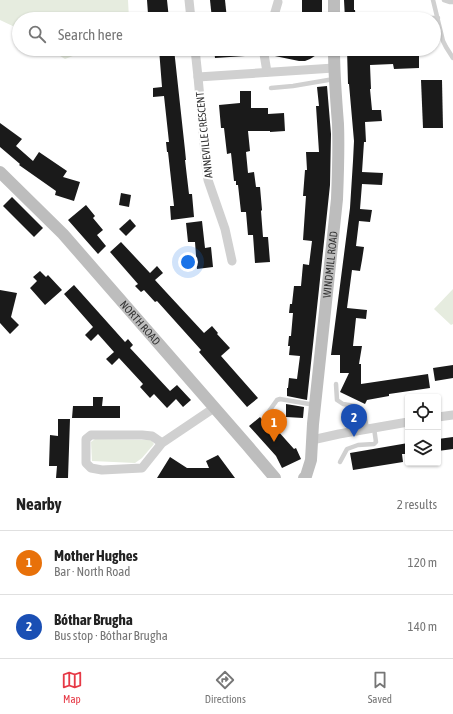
<!DOCTYPE html>
<meta charset="utf-8">
<style>
:root{--surface:#fff;--page:#f6f6f6;--text:#222;--muted:#767676;--line:#e0e0e0;--accent:#e63946}
body{margin:0;font-family:"Asap Condensed",sans-serif;background:var(--page);color:var(--text)}
.controls{position:absolute;right:12px;bottom:12px;display:grid;overflow:hidden;border-radius:4px;box-shadow:0 1px 3px #0004}
.controls button{width:36px;height:36px;display:grid;place-items:center;padding:0;border:0;border-bottom:1px solid var(--line);background:var(--surface);color:var(--text);font:20px sans-serif}
.you{position:absolute;left:188px;top:262px;width:14px;height:14px;margin:-10px;border:3px solid #fff;border-radius:50%;background:#1a73e8;box-shadow:0 0 0 6px #1a73e833}
.badge{display:grid;place-items:center;width:26px;height:26px;border-radius:50%;background:var(--accent);color:#fff;font-size:13px;font-weight:700}
.pin{position:absolute;translate:-50% -33px;filter:drop-shadow(0 1px 2px #0008)}
.pin::after{content:'';position:absolute;top:21px;width:14px;height:12px;background:inherit;clip-path:polygon(0 0,100% 0,50% 100%)}
.list{margin:0;padding:0;list-style:none}
h2{display:flex;justify-content:space-between;align-items:center;height:52px;margin:0;padding:0 16px;font-size:17px}
h2 small{font-size:13px;font-weight:400;color:var(--muted)}
.list li{display:grid;grid-template-columns:26px 1fr auto;gap:12px;align-items:center;box-sizing:border-box;height:64px;padding:0 16px;border-top:1px solid var(--line)}
.list b{display:block;font-size:15px;white-space:nowrap}
.list p{margin:0;font-size:13px;white-space:nowrap;color:var(--muted)}
.list em{font-size:13px;font-style:normal;color:var(--muted)}
.icon{flex:none;width:22px;height:22px;fill:none;stroke:currentColor;stroke-width:2;stroke-linecap:round;stroke-linejoin:round}
.map{position:relative;flex:none;width:453px;height:478px;overflow:hidden}
.search{position:absolute;background:var(--surface);box-shadow:0 1px 3px #0004;left:12px;right:12px;top:12px;height:44px;display:flex;align-items:center;gap:10px;box-sizing:border-box;padding:0 14px;border-radius:22px;color:var(--muted);font-size:15px}
.sheet{height:180px;background:var(--surface)}
nav{display:flex;justify-content:space-around;align-items:center;box-sizing:border-box;height:56px;border-top:1px solid var(--line);background:var(--surface);font-size:11px;color:var(--muted)}
nav a{display:grid;justify-items:center;gap:2px}
nav .on{color:var(--accent)}
.map>svg:first-child{display:block}
.green{fill:#e6ecdf}
.building{fill:#1a1a1a}
.lines{fill:none;stroke-linecap:round;stroke-linejoin:round}
.lane{stroke:#d0d0d0;stroke-width:4.5}
.street{stroke:#d0d0d0;stroke-width:9}
.secondary{stroke:#bdbdbd;stroke-width:12}
.labels{text-anchor:middle;stroke-width:4;stroke-linejoin:round;paint-order:stroke}
.street-label{font-size:11px;fill:#333;stroke:#fff}
</style>
<div class="map">
<svg width="453" height="478" viewBox="0 0 453 478">
<rect width="100%" height="100%" fill="#fff"/>
<g class="green">
<path d="M0,0H128L129,19H19V29L0,20Z"/>
<path d="M49,49H91L65,59Z"/>
<path d="M453,289V324L451,325L434,309Z"/>
<path d="M95,439L151,440L154,444L142,458L135,463L92,461L91,442Z"/>
</g>
<g class="building">
<path d="M147,0H167L169,19H154L153,14H148Z"/>
<path d="M210,0H225L227,19H212Z"/>
<rect x="302" y="0" width="20" height="19"/>
<path d="M344,0H354V10H355L356,19H345Z"/>
<path d="M159,49H174L185,150L186,160H185L189,194H192L194,217L171,220L170,206H174L168,152H167L166,142H169L164,96L153,97V88L162,87Z"/>
<path d="M214,49H245V56L215,58Z"/>
<path d="M271,49H326L310,59L305,61H299L270,55Z"/>
<path d="M347,49H357V56L419,55V68L394,69L393,64L370,65L371,89H370L372,110H381L382,121L365,122L366,142H364L362,172L383,173L382,185L362,184L360,209L372,210L370,222L359,221L356,246L364,247L362,260L360,271L352,270L347,308L367,310L366,319L356,318L353,346H362L359,364H361V384L428,374L430,388L389,394V396L367,400L365,404L340,392L349,373H340V355H331L350,208L353,161L354,141L349,84H348Z"/>
<path d="M421,80H442L443,128H423Z"/>
<path d="M327,86L331,134L330,185L319,289L307,400L287,396V388H288L289,378L297,379L300,356L289,355L290,346H288L289,336H291L293,313H289L290,304H292L294,286H301L303,264L309,265L312,241L303,240L306,196H303L305,170H307L306,152H319L316,106H319L317,87Z"/>
<path d="M240,91H251V108H268V114L284,113L285,131L270,132V131H248L250,151L246,152L248,173L254,172L256,187H260L262,210L261,211L263,237H268L270,262L255,263L253,235H248L246,212H241L238,185H236V181H234L231,153L227,154L224,128H221L219,105L240,103Z"/>
<path d="M0,123L22,139L16,146L33,161L39,152L67,171L63,177L80,182L74,201L55,195L56,191L19,165L20,164L0,147Z"/>
<path d="M121,193L131,195L129,207L119,205Z"/>
<path d="M12,197L43,228L34,237L3,206Z"/>
<path d="M86,205L95,216L93,218L103,230L97,235L106,246L98,254L68,220Z"/>
<path d="M130,219L136,226L126,236L119,229Z"/>
<path d="M202,221L205,248L211,247L213,267L197,269L195,242H188L186,223Z"/>
<path d="M121,242L150,273L157,266L163,273L155,280L166,292L204,333L212,326L218,333L217,334L230,348L221,356L258,398L247,407L199,352L201,350L157,301L155,302L144,290L141,292L135,286L138,284L110,252Z"/>
<path d="M40,271L46,277L48,275L62,290L45,305L30,288L37,281L33,277Z"/>
<path d="M74,285L125,342L128,339L133,345L130,348L170,391L177,385L191,400L183,407L176,399L167,408L154,394L150,398L140,387L143,384L119,358L112,365L106,359L114,352L98,334L91,341L85,335L93,327L64,294Z"/>
<path d="M0,290L17,293L11,317L19,325L10,334L0,323Z"/>
<path d="M453,365V378L435,381L433,368Z"/>
<path d="M93,397H103L102,406H120V418H72L73,406H93Z"/>
<path d="M286,404L304,407L303,418L286,417Z"/>
<path d="M260,417L266,424L269,421L294,449L296,448L301,459L282,468L276,456L249,426Z"/>
<path d="M58,419H70L68,478H56L57,466H49L50,435L58,436Z"/>
<path d="M453,437V449L438,451V439Z"/>
<path d="M408,443V454H402L403,462L353,470L350,453Z"/>
<path d="M218,455L235,478H157L170,457L187,468H209L206,461Z"/>
</g>
<g class="lines">
<g class="lane">
<path d="M433,0L443,41L446,47L453,58"/>
<path d="M444,0L450,2H453"/>
<path d="M403,18H438"/>
<path d="M271,88L293,86L334,79"/>
<path d="M336,384L337,400L343,404L355,406L360,409L364,413L367,429"/>
<path d="M267,414L277,400L280,399L315,405"/>
<path d="M340,462L347,449L358,445L374,444L376,442L374,428"/>
</g>
<g class="street">
<path d="M189,0L191,19"/>
<path d="M273,19L278,2"/>
<path d="M195,49L198,77L206,164L208,180L225,229L232,261"/>
<path d="M265,49L264,54L267,72"/>
<path d="M198,77L334,68"/>
<path d="M438,417L453,415"/>
<path d="M312,440L339,434L408,422"/>
<path d="M162,443L152,436L142,435H91L86,439V463L91,468L102,470L142,468L162,443L214,408"/>
</g>
<g class="secondary">
<path d="M334,19V0"/>
<path id="s1" d="M0,172L63,234L247,445L275,478"/>
<path id="s2" d="M304,478L306,476L311,460L313,424L337,199C338,174 339,149 338,124C336,99 334,74 334,49"/>
</g>
</g>
<g class="labels">
<g class="street-label">
<text transform="translate(204 135) rotate(-96)" y="4">ANNEVILLE CRESCENT</text>
<text dy="4" stroke="none"><textPath href="#s2" startOffset="216">WINDMILL ROAD</textPath></text>
<text dy="4" stroke="none"><textPath href="#s1" startOffset="206">NORTH ROAD</textPath></text>
</g>
</g>
</svg>
<div class="controls">
<button><svg class="icon" aria-label="locate" viewBox="0 0 24 24"><circle cx="12" cy="12" r="6"/><path d="M12 2v4M12 18v4M2 12h4M18 12h4"/></svg></button>
<button><svg class="icon" aria-label="layers" viewBox="0 0 24 24"><path d="M12 4l9 5-9 5-9-5zM3 14l9 5 9-5"/></svg></button>
</div>
<div class="you"></div>
<div class="pin badge" style="left:274px;top:442px;background:#e8710a">1</div>
<div class="pin badge" style="left:354px;top:437px;background:#1a4fb4">2</div>
<div class="search"><svg class="icon" aria-label="search" viewBox="0 0 24 24"><circle cx="10" cy="10" r="6"/><path d="M15 15l6 6"/></svg>Search here</div>
</div>
<section class="sheet">
<h2>Nearby<small>2 results</small></h2>
<ul class="list">
<li><span class="badge" style="background:#e8710a">1</span><div><b>Mother Hughes</b><p>Bar · North Road</p></div><em>120 m</em></li>
<li><span class="badge" style="background:#1a4fb4">2</span><div><b>Bóthar Brugha</b><p>Bus stop · Bóthar Brugha</p></div><em>140 m</em></li>
</ul>
</section>
<nav>
<a class="on"><svg class="icon" aria-label="map" viewBox="0 0 24 24"><path d="M3 6l6-2 6 2 6-2v14l-6 2-6-2-6 2zM9 4v14M15 6v14"/></svg>Map</a>
<a><svg class="icon" aria-label="directions" viewBox="0 0 24 24"><path d="M12 3l9 9-9 9-9-9zM9 14v-3h6M13 9l2 2-2 2"/></svg>Directions</a>
<a><svg class="icon" aria-label="saved" viewBox="0 0 24 24"><path d="M7 4h10v16l-5-4-5 4z"/></svg>Saved</a>
</nav>
